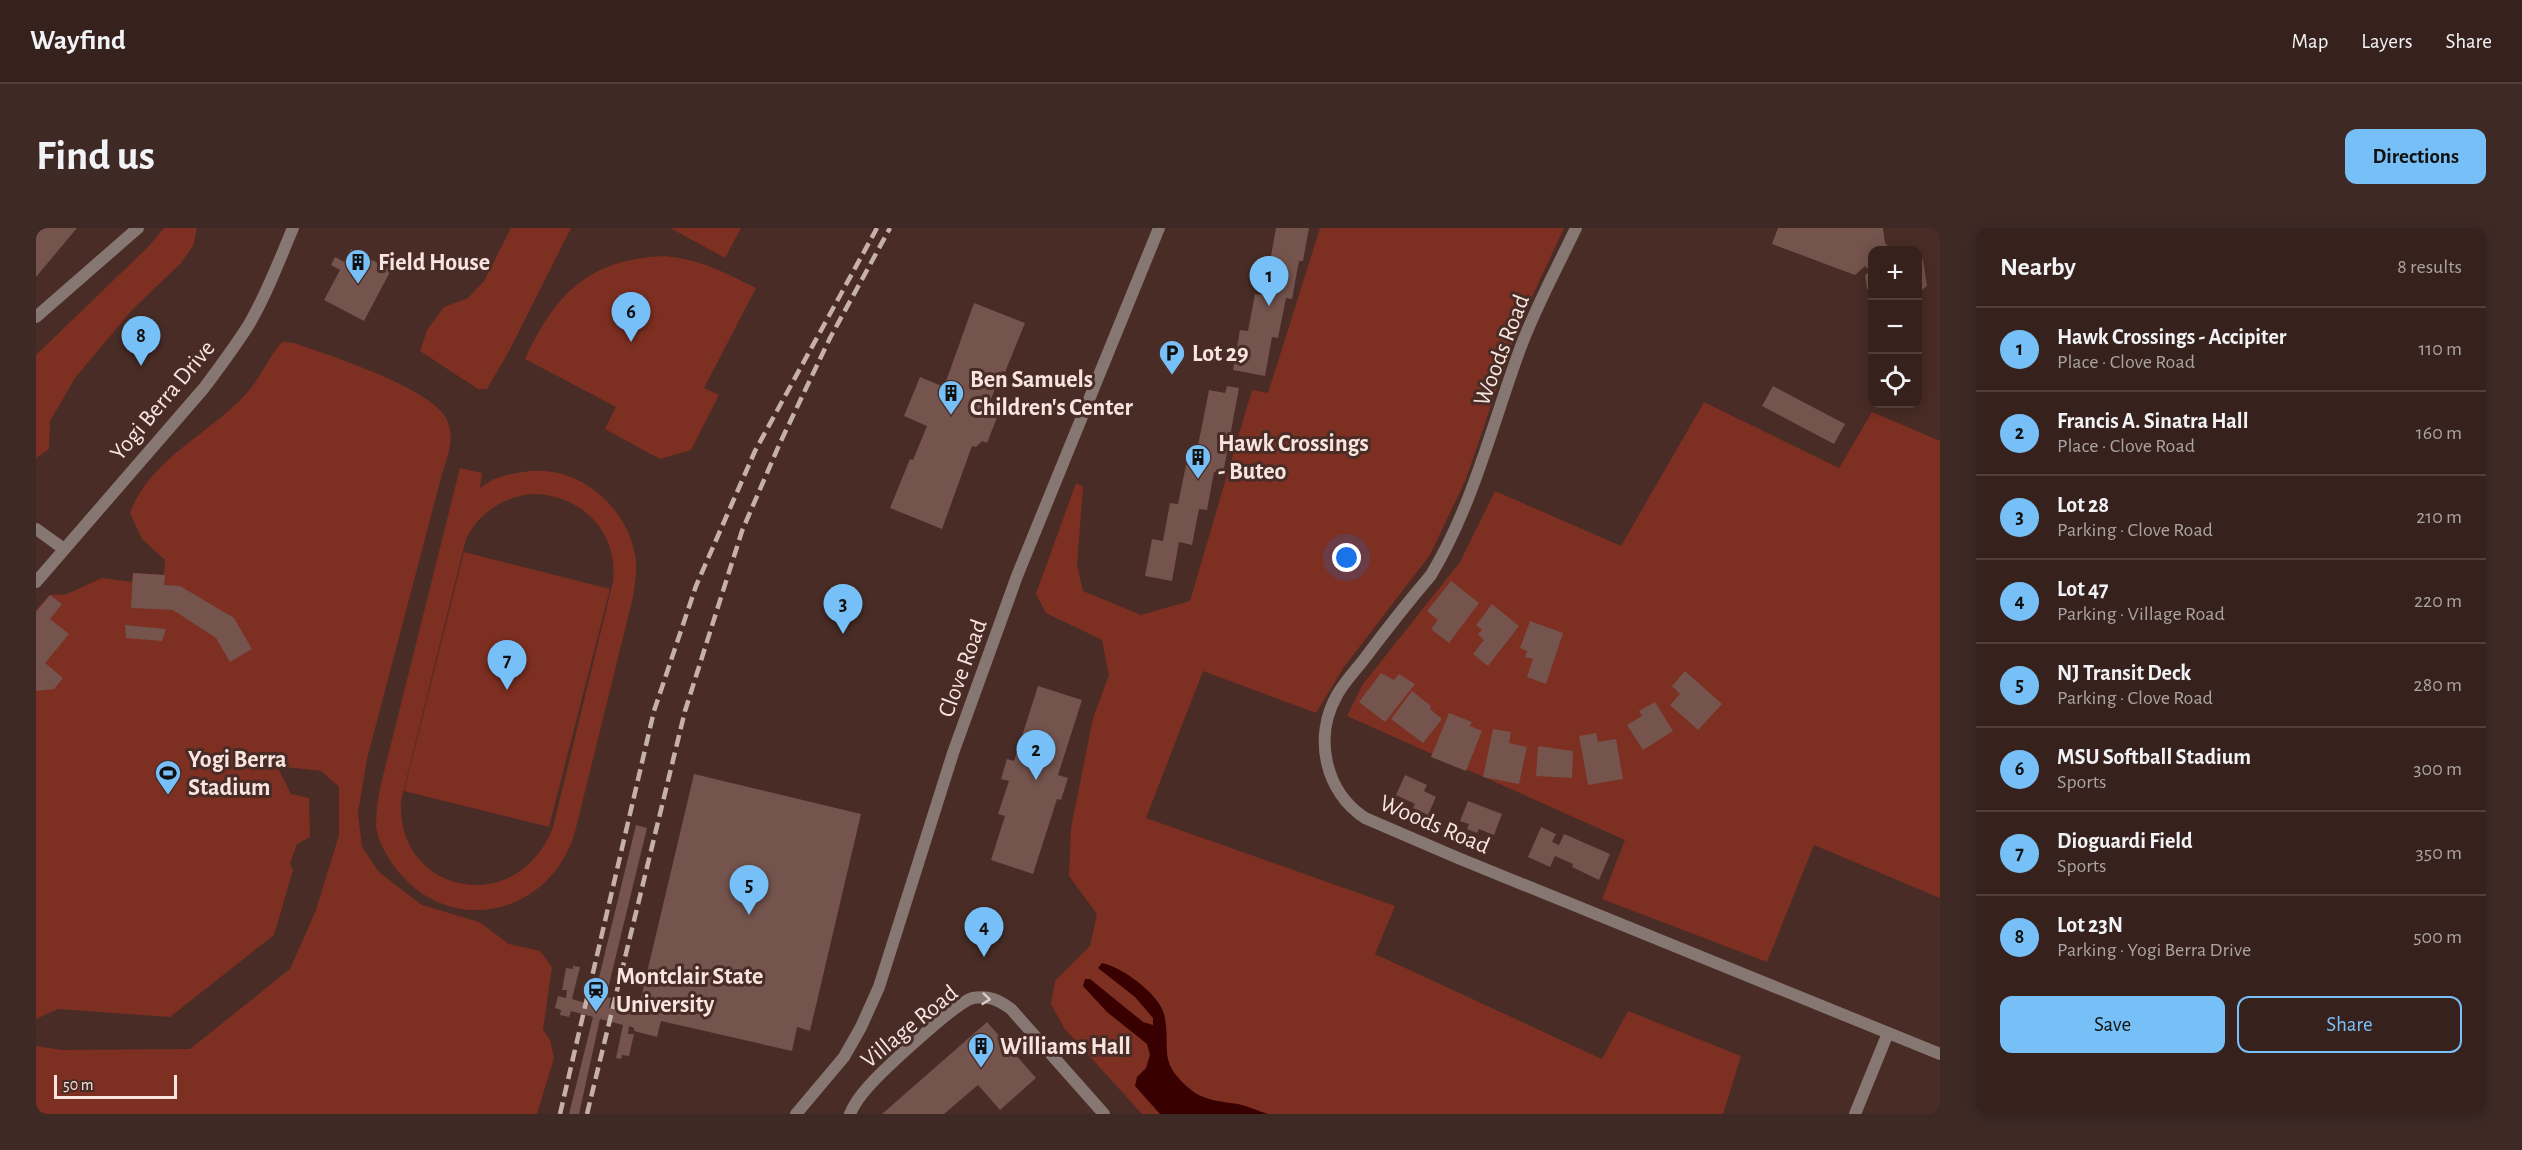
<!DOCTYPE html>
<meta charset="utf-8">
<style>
:root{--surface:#37211c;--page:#3e2925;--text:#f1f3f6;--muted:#aaa3a3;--line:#513e3b;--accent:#77c0f7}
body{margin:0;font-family:"Alegreya Sans",sans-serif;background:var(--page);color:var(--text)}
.controls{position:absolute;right:18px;top:18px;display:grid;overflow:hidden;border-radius:12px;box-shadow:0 3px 15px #0003}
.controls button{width:54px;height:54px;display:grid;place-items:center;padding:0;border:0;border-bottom:2px solid var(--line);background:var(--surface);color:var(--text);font:30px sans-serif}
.scale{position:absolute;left:18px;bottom:15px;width:123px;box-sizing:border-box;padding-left:6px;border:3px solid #f8e5e0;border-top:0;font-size:16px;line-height:21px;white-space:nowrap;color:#f8e5e0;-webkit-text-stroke:4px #492c26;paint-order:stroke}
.you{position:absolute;left:1311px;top:330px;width:21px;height:21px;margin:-15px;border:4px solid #fff;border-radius:50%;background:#1a73e8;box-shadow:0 0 0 9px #1a73e833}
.badge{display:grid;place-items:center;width:39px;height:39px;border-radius:50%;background:var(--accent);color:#111;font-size:20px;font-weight:700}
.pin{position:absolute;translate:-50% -50px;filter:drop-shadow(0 2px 3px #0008)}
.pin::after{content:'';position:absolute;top:32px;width:21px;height:18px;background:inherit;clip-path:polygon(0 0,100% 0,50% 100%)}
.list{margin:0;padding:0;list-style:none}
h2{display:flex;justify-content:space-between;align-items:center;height:78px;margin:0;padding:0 24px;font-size:26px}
h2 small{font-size:20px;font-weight:400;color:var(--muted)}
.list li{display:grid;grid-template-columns:39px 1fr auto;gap:18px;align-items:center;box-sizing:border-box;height:84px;padding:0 24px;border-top:2px solid var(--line)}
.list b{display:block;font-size:22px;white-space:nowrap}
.list p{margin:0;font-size:20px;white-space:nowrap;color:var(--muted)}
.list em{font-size:20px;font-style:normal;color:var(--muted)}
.actions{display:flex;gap:12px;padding:18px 24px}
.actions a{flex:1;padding:14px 0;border:2px solid var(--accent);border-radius:12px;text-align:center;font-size:21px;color:var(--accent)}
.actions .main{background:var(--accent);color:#111}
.icon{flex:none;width:33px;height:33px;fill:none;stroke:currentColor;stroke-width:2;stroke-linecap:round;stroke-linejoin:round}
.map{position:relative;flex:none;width:1904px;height:886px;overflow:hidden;border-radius:12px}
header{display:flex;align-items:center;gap:36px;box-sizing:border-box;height:84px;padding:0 30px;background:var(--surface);border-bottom:2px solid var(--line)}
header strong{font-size:28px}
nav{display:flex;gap:33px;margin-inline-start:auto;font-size:21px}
.intro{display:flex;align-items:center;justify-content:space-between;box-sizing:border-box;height:144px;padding:0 36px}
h1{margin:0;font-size:42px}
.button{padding:15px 27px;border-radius:12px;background:var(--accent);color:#111;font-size:21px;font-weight:700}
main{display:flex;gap:36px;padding:0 36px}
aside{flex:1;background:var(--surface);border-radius:12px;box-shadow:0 3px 15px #0003}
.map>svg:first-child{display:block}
.green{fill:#7d2f21;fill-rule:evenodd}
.water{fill:#380000}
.building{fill:#74544d}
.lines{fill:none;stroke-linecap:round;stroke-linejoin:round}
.minor{stroke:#867773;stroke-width:12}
.tertiary{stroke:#867773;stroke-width:12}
.rail{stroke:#c6b0aa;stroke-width:4.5;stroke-dasharray:12 6;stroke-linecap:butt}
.oneway{stroke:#dccac5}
.labels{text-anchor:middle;stroke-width:6;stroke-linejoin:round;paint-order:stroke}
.poi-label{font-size:24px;font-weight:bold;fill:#f8e5e0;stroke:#492c26;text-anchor:start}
.street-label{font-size:24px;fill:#f8e5e0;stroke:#492c26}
</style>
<header>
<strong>Wayfind</strong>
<nav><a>Map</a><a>Layers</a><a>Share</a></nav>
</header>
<div class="intro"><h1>Find us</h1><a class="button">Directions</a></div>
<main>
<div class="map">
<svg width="1904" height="886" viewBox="0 0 1904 886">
<rect width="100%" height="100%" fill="#492c26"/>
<g class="green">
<path d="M128,0H161L157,18L145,35L96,82L39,150L14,193L13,221L0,230V127L113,18Z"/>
<path d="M475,0H535L472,125L451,161H442L384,123L391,102L408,79L432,70L448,53Z"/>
<path d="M634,0H705L689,30Z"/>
<path d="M1284,0H1528L1481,101L1430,251L1394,327L1308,439L1280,485L1167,443L1110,590L1359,678L1339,726L1566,831L1592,783L1705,828L1687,886H1106L1028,800L1015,776L1019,753L1054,718L1061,686L1033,648L1035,600L1057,490L1073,447L1066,412L1010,385L1000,366L1040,255L1047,259L1041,337L1047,363L1105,387L1154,373L1216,162L1232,165Z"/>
<path d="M627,28C665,31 687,44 720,60L668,160L683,167L655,222L624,231L569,201L580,179L489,131C520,65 552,32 627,28Z"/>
<path d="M246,114L258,115C292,127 397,160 411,192C419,211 412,228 406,246L331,531L322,585L326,619L343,644L386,677L443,694L473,716L504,723L516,739L507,802L514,812L518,830L501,886H0V818L26,822L154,821L254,741L280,682L303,607V559L285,543L241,538L255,566L273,570L274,609L261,616L254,636L257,642L238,707L134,789L22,781L0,791V382L14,367L31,366L66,350L96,354L97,345L128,347L129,332L106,311L94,285C114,231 172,207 209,167C224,151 232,130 246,114Z"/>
<path d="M1668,174L1803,240L1836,184L1904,213V670L1778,617L1731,734L1566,671L1589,612L1311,488L1327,456L1424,334L1459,263L1585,318Z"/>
<path d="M424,240L446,245L444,260C456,250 472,246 487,244C540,235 590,276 599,327C602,341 599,355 597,369L539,604C514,689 411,711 358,638C350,626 341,612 340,597C340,583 342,569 345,556ZM496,266C545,266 583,304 577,354L517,599C482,691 360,667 365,573L430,311C443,285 467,269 496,266Z"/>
<path d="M428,324L574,361L513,599L368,563Z"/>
</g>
<path class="water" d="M1066,735C1086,739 1123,766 1128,786C1136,821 1120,832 1154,861C1166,872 1186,874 1202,876C1212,878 1222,883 1232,886H1124L1099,858L1101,849L1110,840L1114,827L1111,816L1071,784L1047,758L1049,751H1054L1107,794L1117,797V790L1099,769L1062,740Z"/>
<g class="building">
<path d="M0,0H41L0,49Z"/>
<path d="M1240,0H1273L1267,33H1263L1256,71L1250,70L1242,110L1236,109L1229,148L1197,142L1204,102L1212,103L1219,66L1224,67L1231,28H1235Z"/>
<path d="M1742,0H1847L1849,15L1856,22H1836V63L1831,61L1829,47L1834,43L1829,38L1819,47L1736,16Z"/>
<path d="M315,21L355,42L328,93L288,72L304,42L295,37L299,29L308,34Z"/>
<path d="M1882,30L1887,32L1891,58L1882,65Z"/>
<path d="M938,75L989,95L969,144L966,143L953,176L957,177L955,181L959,182L958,185L962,187L951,215L946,213L940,219L936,218L906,301L854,280L874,231L877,232L891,198L868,188L884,149L908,159Z"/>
<path d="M1191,158L1203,160L1187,246L1178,244L1171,282L1163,281L1156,317L1143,314L1136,353L1109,348L1116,311L1127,313L1134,275L1142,276L1150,237L1158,238L1173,162L1189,165Z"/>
<path d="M1737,158L1809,196L1798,216L1726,178Z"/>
<path d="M97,345L129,347L128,357L144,358L198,390L216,421L194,434L180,410L137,382L95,380Z"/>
<path d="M1415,353L1443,375L1413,415L1395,401L1402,392L1391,383Z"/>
<path d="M14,367L26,376L14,391L33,406L9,435L27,450L18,461L0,463V384Z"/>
<path d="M1456,376L1483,398L1452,438L1437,426L1448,412L1442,406L1446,402L1440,397Z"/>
<path d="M1494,393L1527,405L1510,456L1491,449L1497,431L1489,429L1491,423L1484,420Z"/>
<path d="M89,397L130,401L126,413L90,410Z"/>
<path d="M1649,443L1686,476L1662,502L1634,477L1644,466L1636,458Z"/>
<path d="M1345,445L1358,452L1363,446L1379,456L1349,494L1323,474Z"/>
<path d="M1002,458L1046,472L1022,547L1032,550L1025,572L1021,571L997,646L955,632L969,588L962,586L973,553L965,551L971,531L978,533Z"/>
<path d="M1376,463L1395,478L1394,481L1406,491L1387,515L1355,491Z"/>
<path d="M1619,474L1637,503L1607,522L1591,497L1606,488L1603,483Z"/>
<path d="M1413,485L1436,494L1434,498L1446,503L1430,543L1395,529Z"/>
<path d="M1457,501L1475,504L1473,515L1491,519L1483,556L1447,549Z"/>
<path d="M1560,505L1562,514L1580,511L1587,551L1552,557L1543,508Z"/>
<path d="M1502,518L1537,523L1536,550L1500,548Z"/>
<path d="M658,546L825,586L774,803L761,799L756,823L625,793L621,809L598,803V800L593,798L592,806H598L593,828L586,827L585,831L580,830L587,797L564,791L543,886H533L557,789L535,783L533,789L524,787L525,782L519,780L522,768L530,770L531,762H526L530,740L537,741V738L544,739L536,771L553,776L556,765L559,766L600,597L611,600L570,769L575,770L573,780L601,787Z"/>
<path d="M1369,547L1391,557L1388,563L1400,569L1392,587L1377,580L1379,576L1360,567Z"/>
<path d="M1432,573L1466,586L1458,607L1443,601L1441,605L1431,601L1433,596L1424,593Z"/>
<path d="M1505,599L1520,606L1516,614L1523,617L1528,606L1574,626L1563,652L1536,639L1537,636L1519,628L1514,639L1492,629Z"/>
<path d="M951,794L1000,850L964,882L942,857L908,886H846Z"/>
</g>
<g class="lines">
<g class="minor">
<path d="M1540,0C1521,40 1499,80 1484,121C1456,197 1437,277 1395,347C1372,374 1350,402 1329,430C1320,442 1308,454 1301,467C1277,509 1289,564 1329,590L1422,630L1904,826"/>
<path d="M0,89L102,0"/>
<path d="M0,301L28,321"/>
<path d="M0,354L168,160C183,140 198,120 212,98C230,68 243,33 257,0"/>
<path d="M814,886C818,876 824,868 832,859C845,844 921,773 937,770C952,767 963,772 975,781L1068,886"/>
<path d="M1819,886L1852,805"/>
</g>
<path class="tertiary" d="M760,886L808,829L825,799L843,759L917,525L981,348L1123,0"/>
<g class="rail">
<path d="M524,886L618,483L660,358L719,223L841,0"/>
<path d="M551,886L649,483L706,303L744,215L794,110L854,0"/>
</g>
</g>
<defs><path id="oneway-chevron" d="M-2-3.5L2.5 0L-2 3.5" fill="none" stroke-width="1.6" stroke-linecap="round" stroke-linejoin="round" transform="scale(1.5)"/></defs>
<use class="oneway" href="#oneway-chevron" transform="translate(950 771) rotate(6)"/>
<defs>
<g id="building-pin" transform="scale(1.35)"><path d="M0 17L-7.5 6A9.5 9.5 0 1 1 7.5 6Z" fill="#77c0f7" stroke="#492c26"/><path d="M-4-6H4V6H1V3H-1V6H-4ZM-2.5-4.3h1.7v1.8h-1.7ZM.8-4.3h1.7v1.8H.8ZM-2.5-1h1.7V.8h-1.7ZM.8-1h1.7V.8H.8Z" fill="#111"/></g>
<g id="parking-pin" transform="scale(1.35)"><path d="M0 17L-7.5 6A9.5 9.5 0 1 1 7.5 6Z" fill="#77c0f7" stroke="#492c26"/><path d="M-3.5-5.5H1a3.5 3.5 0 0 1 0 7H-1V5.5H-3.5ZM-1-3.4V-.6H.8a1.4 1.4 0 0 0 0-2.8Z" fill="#111"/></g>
<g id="stadium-pin" transform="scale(1.35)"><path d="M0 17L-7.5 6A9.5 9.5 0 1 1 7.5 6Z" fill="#77c0f7" stroke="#492c26"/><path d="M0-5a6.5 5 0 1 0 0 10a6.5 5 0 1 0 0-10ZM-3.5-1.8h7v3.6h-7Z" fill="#111"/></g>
<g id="station-pin" transform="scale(1.35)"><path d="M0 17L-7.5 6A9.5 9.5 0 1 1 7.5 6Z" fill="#77c0f7" stroke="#492c26"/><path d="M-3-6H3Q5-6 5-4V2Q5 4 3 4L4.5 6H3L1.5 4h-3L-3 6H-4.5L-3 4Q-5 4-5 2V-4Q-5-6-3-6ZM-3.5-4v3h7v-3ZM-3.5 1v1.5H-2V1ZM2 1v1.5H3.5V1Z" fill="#111"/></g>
</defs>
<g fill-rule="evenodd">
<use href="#building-pin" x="322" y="34"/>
<use href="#parking-pin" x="1136" y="125"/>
<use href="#building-pin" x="915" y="165"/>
<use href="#building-pin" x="1162" y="229"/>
<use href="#stadium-pin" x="132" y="545"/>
<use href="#station-pin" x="560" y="762"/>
<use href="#building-pin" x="945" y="818"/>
</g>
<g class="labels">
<g class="poi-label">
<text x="342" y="42">Field House</text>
<text x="1156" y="133">Lot 29</text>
<text x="934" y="159">Ben Samuels<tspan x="934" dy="28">Children's Center</tspan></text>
<text x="1182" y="223">Hawk Crossings<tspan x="1182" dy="28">- Buteo</tspan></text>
<text x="152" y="539">Yogi Berra<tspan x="152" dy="28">Stadium</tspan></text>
<text x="580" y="756">Montclair State<tspan x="580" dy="28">University</tspan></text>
<text x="964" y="826">Williams Hall</text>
</g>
<g class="street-label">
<text transform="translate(1465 122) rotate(-69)" y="8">Woods Road</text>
<text transform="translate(126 172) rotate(-50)" y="8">Yogi Berra Drive</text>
<text transform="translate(926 440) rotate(-70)" y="8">Clove Road</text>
<text transform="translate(1399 596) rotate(23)" y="8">Woods Road</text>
<text transform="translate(873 798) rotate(-39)" y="8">Village Road</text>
</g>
</g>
</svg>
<div class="controls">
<button>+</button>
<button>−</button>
<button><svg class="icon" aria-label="locate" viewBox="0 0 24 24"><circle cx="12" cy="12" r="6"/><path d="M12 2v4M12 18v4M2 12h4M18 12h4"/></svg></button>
</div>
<div class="scale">50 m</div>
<div class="you"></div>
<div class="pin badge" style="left:1233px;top:78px">1</div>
<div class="pin badge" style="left:1000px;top:552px">2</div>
<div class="pin badge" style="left:807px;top:406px">3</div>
<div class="pin badge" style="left:948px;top:729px">4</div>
<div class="pin badge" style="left:713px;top:687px">5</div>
<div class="pin badge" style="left:595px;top:114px">6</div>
<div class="pin badge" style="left:471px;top:462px">7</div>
<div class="pin badge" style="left:105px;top:138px">8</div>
</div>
<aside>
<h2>Nearby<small>8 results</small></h2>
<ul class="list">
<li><span class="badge">1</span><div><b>Hawk Crossings - Accipiter</b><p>Place · Clove Road</p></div><em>110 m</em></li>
<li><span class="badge">2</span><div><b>Francis A. Sinatra Hall</b><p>Place · Clove Road</p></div><em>160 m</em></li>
<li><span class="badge">3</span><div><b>Lot 28</b><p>Parking · Clove Road</p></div><em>210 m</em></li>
<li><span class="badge">4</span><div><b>Lot 47</b><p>Parking · Village Road</p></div><em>220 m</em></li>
<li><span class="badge">5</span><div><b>NJ Transit Deck</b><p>Parking · Clove Road</p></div><em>280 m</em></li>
<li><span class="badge">6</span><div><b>MSU Softball Stadium</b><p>Sports</p></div><em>300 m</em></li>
<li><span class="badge">7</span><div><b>Dioguardi Field</b><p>Sports</p></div><em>350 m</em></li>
<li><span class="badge">8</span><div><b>Lot 23N</b><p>Parking · Yogi Berra Drive</p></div><em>500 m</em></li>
</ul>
<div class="actions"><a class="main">Save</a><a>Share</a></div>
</aside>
</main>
